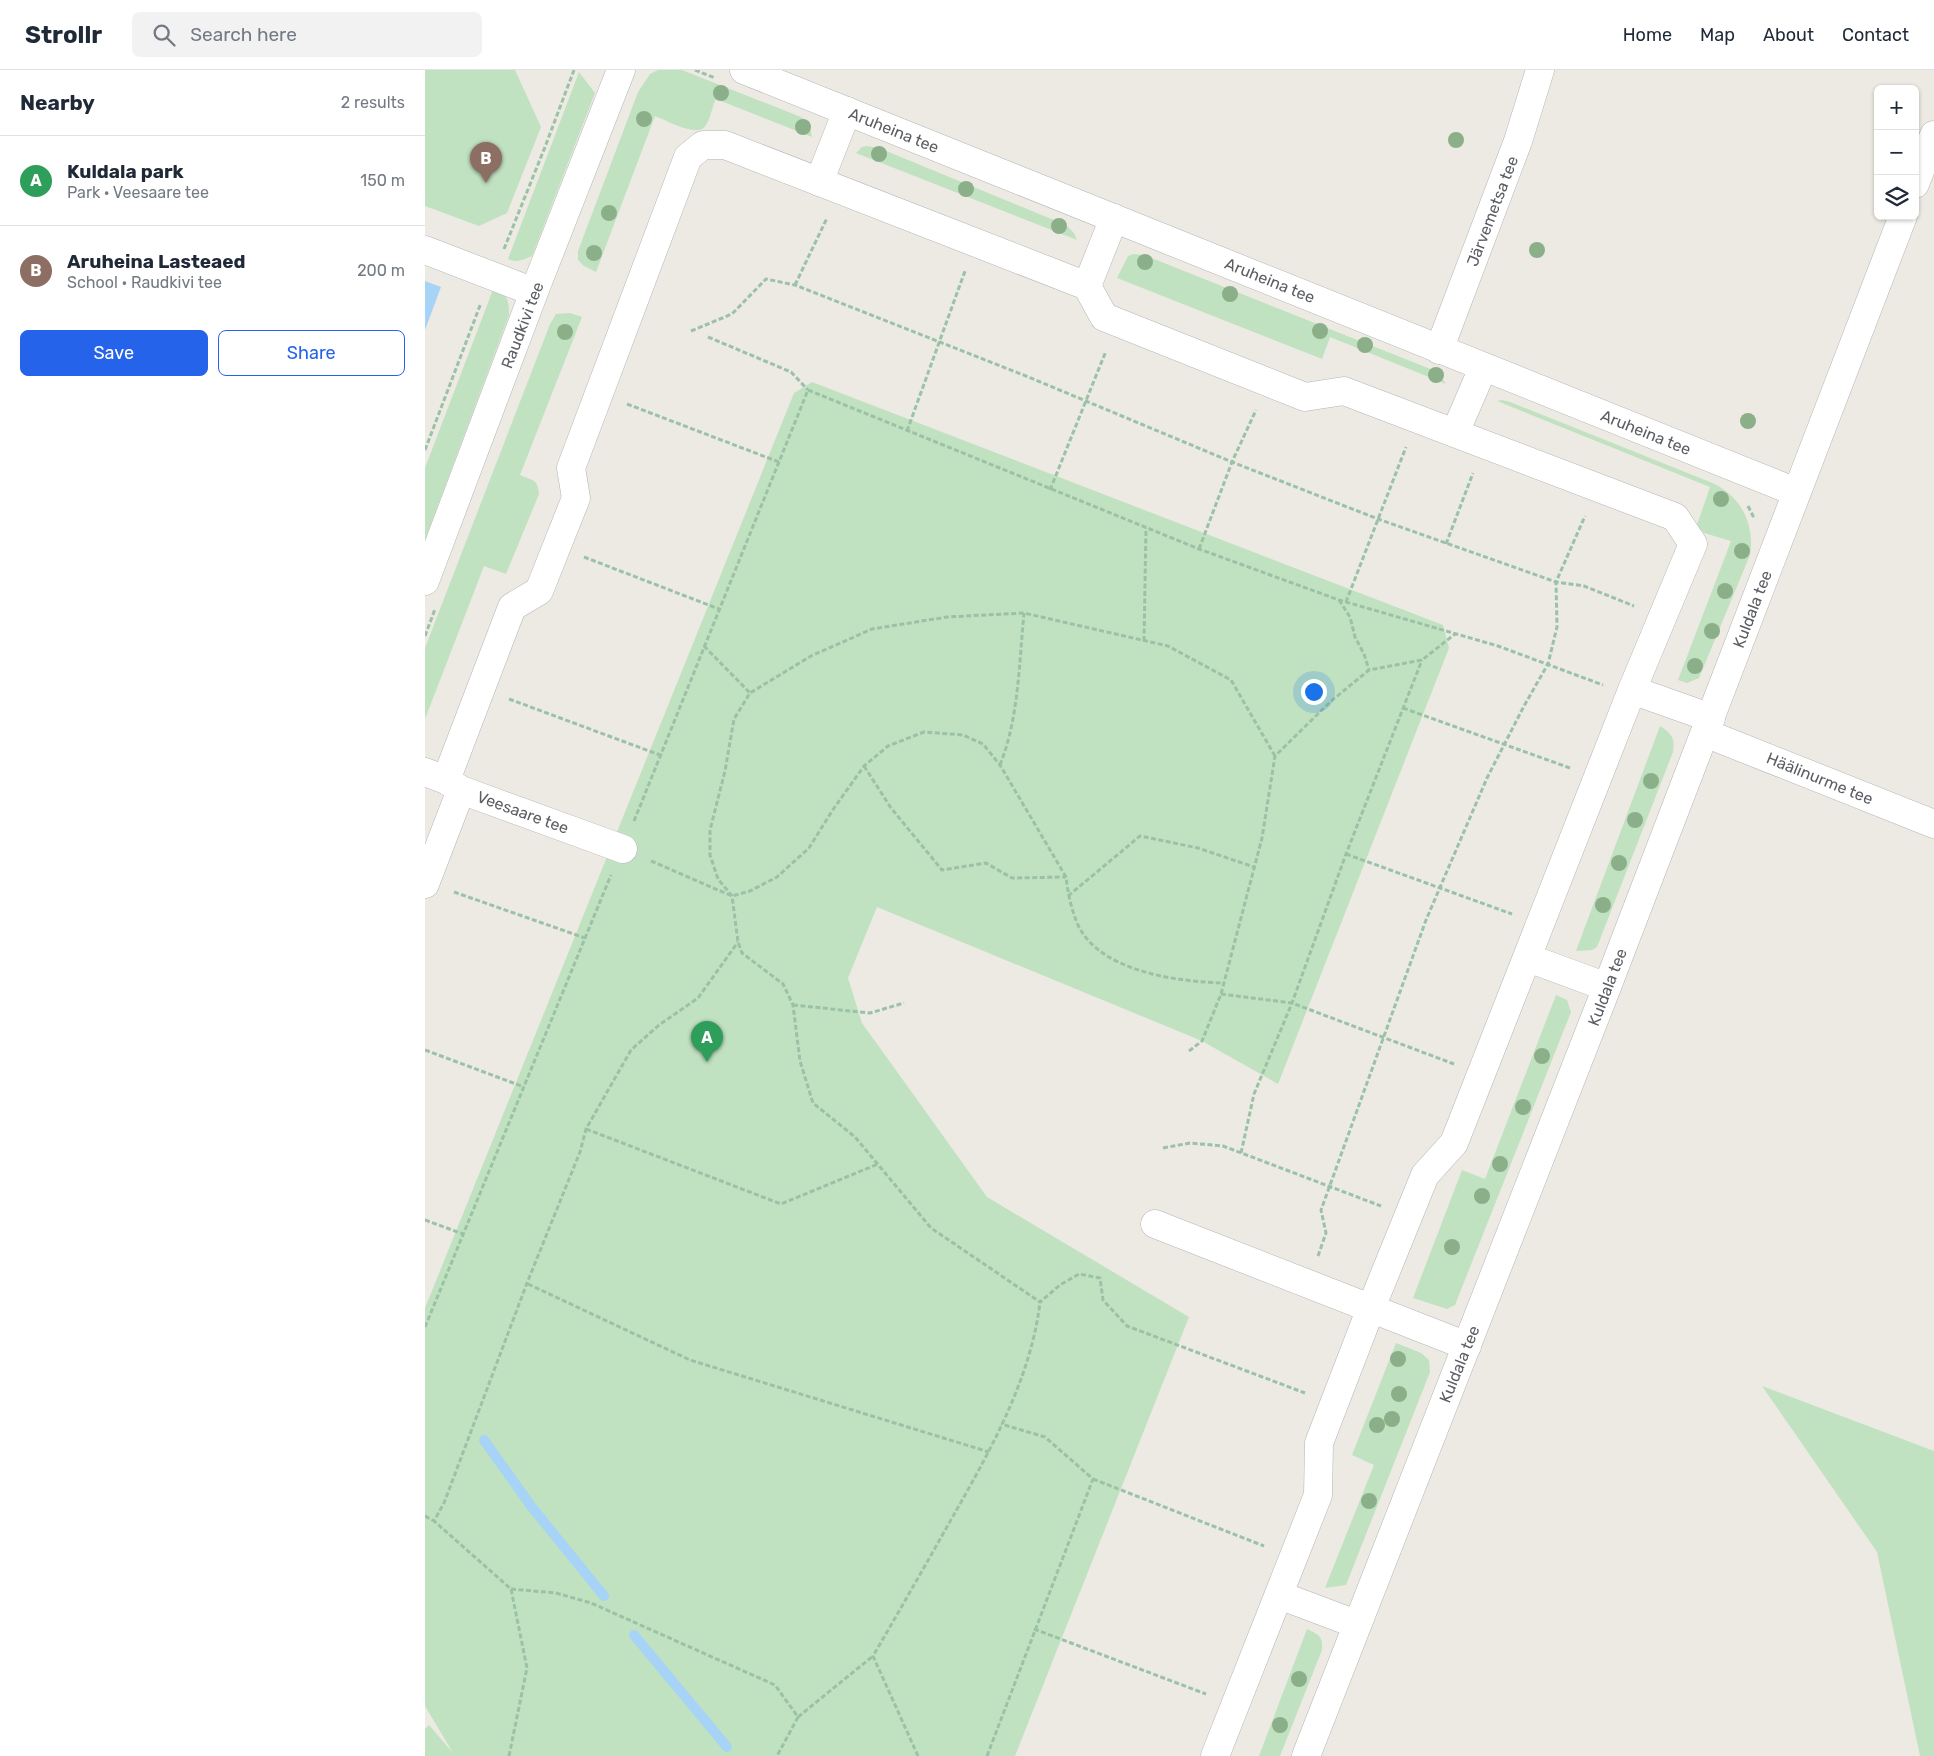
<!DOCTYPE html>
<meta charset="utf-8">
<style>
:root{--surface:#fff;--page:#f2f2f3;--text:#1f2937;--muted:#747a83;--line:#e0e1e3;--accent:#2563eb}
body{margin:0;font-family:Rubik,sans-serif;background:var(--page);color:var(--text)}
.controls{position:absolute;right:15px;top:15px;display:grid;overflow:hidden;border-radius:8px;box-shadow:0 1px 4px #0004}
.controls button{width:45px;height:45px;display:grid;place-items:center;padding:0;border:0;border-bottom:1px solid var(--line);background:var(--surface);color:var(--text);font:25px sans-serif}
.you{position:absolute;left:888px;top:621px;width:18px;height:18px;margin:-12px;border:4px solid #fff;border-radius:50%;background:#1a73e8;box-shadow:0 0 0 8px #1a73e833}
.badge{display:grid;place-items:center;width:32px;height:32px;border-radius:50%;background:var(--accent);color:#fff;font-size:16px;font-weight:700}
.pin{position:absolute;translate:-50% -41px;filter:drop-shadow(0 1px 2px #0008)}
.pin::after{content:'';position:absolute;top:26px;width:18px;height:15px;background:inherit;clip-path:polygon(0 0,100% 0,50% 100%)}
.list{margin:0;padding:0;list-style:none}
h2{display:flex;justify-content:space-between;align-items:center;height:65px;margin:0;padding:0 20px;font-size:21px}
h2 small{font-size:16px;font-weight:400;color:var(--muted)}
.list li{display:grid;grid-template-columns:32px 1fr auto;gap:15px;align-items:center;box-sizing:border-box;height:90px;padding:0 20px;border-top:1px solid var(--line)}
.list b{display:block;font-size:19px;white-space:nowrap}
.list p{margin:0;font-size:16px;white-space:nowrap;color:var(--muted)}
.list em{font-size:16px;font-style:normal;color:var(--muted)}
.actions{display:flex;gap:10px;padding:15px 20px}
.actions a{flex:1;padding:11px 0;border:1px solid var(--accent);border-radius:8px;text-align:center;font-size:18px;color:var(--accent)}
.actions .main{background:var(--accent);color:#fff}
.icon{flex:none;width:28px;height:28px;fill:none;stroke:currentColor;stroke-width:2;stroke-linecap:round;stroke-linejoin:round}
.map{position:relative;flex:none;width:1509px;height:1686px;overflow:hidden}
header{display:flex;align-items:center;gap:30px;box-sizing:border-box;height:70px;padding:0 25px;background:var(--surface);border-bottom:1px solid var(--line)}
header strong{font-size:24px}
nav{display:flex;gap:28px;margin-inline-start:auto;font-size:18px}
.search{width:350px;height:45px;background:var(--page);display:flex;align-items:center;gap:12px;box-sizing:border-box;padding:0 18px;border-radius:8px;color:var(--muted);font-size:19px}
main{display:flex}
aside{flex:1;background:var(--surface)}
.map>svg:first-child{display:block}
.green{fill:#c1e2c1}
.water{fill:#a7d3f7}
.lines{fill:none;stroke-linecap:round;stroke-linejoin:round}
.stream{stroke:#a7d3f7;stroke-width:10}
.minor-casing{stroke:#b3b5b8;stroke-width:29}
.path{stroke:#9bc2a6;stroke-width:3;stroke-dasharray:5 2.5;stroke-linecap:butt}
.minor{stroke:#fff;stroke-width:28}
.tree{fill:#8baf89}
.labels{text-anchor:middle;stroke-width:4.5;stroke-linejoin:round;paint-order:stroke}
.street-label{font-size:16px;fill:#5b5e62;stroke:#fff}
</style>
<header>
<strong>Strollr</strong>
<div class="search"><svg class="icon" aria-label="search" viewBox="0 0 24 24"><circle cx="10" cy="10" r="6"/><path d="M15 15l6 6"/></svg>Search here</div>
<nav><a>Home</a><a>Map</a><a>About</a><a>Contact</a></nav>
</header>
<main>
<aside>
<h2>Nearby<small>2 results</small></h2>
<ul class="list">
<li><span class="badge" style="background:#2e9e5b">A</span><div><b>Kuldala park</b><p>Park · Veesaare tee</p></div><em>150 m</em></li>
<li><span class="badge" style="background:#8d6e63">B</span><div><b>Aruheina Lasteaed</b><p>School · Raudkivi tee</p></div><em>200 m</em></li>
</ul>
<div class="actions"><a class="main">Save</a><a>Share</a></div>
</aside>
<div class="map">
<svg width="1509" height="1686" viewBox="0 0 1509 1686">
<rect width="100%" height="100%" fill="#eceae2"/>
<g class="green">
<path d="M0,0H90L116,57L82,143L54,156L0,136Z"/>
<path d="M233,0H257L376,47L384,53L387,67L291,29C287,37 286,47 281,55C274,69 241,50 230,46L171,202L159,196L153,190V181L213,22L225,4Z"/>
<path d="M154,2L170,23L107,186C97,190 92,193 83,189Z"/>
<path d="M442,76L454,78L641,155L649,163L652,170L431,83L437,77Z"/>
<path d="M709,184L719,185L1013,302L1021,314L905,267L897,289L692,208L703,186Z"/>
<path d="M69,217C83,226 84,230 84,245L0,470V398Z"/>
<path d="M145,243L157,247L95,405C107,411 113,408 114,424L81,504L59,496L0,649V578L125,254L131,244Z"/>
<path d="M387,312L1018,555L1024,578L853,1014L777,971L452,837L423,908L437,953L562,1127L764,1247L590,1686H0V1659L4,1655L28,1683L0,1636V1238L369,323Z"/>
<path d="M1077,330L1085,332L1285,412C1316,425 1330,454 1325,485L1274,608L1262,613L1253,610L1306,471L1279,463L1272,455L1285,417L1072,331Z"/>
<path d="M1235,656C1247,664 1250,668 1248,682L1172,877L1167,880L1151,881Z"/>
<path d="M1131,925L1142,930L1146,942L1030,1235L1022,1239L988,1228L1037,1100L1060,1109Z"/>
<path d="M971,1273L996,1283L1004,1290L1005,1302L921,1515L900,1518L949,1395L927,1385Z"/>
<path d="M1337,1316L1509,1381V1686H1495L1452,1482Z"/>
<path d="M882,1559C894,1565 898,1566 897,1580L855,1686H834Z"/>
</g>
<path class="water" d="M0,211L16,217L0,260Z"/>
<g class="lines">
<g class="stream">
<path d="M59,1370L106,1436L179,1526"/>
<path d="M209,1565L302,1677"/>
</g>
<g class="minor-casing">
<g id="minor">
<path d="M319,0C670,140 1020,283 1371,422"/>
<path d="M394,112L422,41"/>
<path d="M1490,114L1509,65"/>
<path d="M0,180L109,222"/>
<path d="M662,216L689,148"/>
<path d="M1014,280L1093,71L1115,0"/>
<path d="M1030,363L1058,298"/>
<path d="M0,511L109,222L196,0"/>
<path d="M1207,620L1286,648"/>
<path d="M1280,663L1509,754"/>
<path d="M0,702L21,710L36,720L198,779"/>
<path d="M21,710L87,537L114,521L151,428L146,398L263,87L278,75H300L662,216L679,247L880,327L919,321L1250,447L1268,474L1207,620L1029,1073L1000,1105L946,1238L894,1373L893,1425L790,1686"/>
<path d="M0,814L36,720"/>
<path d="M1103,888L1182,917"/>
<path d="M730,1154L1042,1276"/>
<path d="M854,1525L931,1554"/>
<path d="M881,1686L1182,917L1478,146"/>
</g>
</g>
<g class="path">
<path d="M270,0L290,8"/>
<path d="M79,179L120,77L149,0"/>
<path d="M370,215L402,148"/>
<path d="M266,261L307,244L341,209L370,215L601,306L807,392L953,449L1131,512L1159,516L1209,536"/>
<path d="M283,267L366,302L383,320"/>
<path d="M202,334L354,392"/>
<path d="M482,361L540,201"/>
<path d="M0,380L56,233"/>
<path d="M625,420L681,281"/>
<path d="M1323,436L1329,448"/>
<path d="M1021,474L1048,403"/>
<path d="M774,479L807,392L831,340"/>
<path d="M159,487L294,539"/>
<path d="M914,530L925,547L930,567L939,584L944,600"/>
<path d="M921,532L981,377"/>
<path d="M0,566L10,539"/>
<path d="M719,571L721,458"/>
<path d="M279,576L325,623"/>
<path d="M84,629L235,685"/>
<path d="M978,638L1145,698"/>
<path d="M850,686L806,610L743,576L599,543L522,547L447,559L386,586L325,623L309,649L300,701L285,760V785L293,809L307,826L313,872L317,883L358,914L368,935L375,991L388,1033L430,1067L506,1158L615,1232L635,1215L654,1204L675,1208L678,1230L702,1256L880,1323"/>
<path d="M575,695C594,647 594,593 599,543"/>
<path d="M439,696L466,738L517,800L561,793L587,808L641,807"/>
<path d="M209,751L383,320L774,479L914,530L1073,576L1178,615"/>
<path d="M921,784L1087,844"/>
<path d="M226,791L307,826L325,821L352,807L384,778L407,741L439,696L463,676L499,662L538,665L558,674L575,695L641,807C643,823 646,839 653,855C675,902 754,912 800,913"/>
<path d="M29,822L160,868"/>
<path d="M643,826L715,766L773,778L829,797"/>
<path d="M796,924L867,933L1029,994"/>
<path d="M368,935L445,943L479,933"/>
<path d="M0,980L99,1017"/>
<path d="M764,981L777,971L796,924L837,768L850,686L905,632L944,600L997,590L1030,564"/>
<path d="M161,1059L356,1134L453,1094"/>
<path d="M738,1078L765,1073L798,1076L956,1136"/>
<path d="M816,1083L829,1024L867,933L921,784L997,590"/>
<path d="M0,1150L38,1164"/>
<path d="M893,1186L901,1163L896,1140L1001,850L1062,708L1099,636L1123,594L1132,557L1131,512L1160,446"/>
<path d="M103,1214L265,1290L564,1382"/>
<path d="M0,1257L186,805"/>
<path d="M668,1409L839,1476"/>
<path d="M0,1446L9,1451"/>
<path d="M86,1519L131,1523L166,1533L350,1615L373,1647L352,1686"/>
<path d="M609,1559L781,1624"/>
<path d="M373,1647L448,1586"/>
<path d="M84,1686L102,1598L86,1519L9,1451L19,1433L102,1213L155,1082L161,1059L206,980L234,955L273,928L313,872"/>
<path d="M493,1686L448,1586C475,1540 501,1494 527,1448C565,1381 606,1309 615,1232"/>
<path d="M562,1686L668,1409L620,1367L576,1354"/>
</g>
<use href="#minor" class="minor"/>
</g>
<g class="tree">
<circle cx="296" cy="23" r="8"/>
<circle cx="219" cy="49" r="8"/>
<circle cx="378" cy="57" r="8"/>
<circle cx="1031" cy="70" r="8"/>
<circle cx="454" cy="84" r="8"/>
<circle cx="541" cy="119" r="8"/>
<circle cx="184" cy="143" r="8"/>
<circle cx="634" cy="156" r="8"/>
<circle cx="1112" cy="180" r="8"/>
<circle cx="169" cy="183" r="8"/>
<circle cx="720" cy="192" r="8"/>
<circle cx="805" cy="224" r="8"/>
<circle cx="895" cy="261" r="8"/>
<circle cx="140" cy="262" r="8"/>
<circle cx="940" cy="275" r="8"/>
<circle cx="1011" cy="305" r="8"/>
<circle cx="1323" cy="351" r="8"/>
<circle cx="1296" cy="429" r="8"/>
<circle cx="1317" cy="481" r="8"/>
<circle cx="1300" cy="521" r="8"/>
<circle cx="1287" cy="561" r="8"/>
<circle cx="1270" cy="596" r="8"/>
<circle cx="1226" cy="711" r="8"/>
<circle cx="1210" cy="750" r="8"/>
<circle cx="1194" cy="793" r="8"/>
<circle cx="1178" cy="835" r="8"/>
<circle cx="1117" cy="986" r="8"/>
<circle cx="1098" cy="1037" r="8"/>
<circle cx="1075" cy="1094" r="8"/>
<circle cx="1057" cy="1126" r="8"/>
<circle cx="1027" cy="1177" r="8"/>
<circle cx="973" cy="1289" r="8"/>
<circle cx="974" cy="1324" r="8"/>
<circle cx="967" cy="1349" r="8"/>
<circle cx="952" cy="1355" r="8"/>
<circle cx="944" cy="1431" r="8"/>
<circle cx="874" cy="1609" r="8"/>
<circle cx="855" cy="1655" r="8"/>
</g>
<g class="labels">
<g class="street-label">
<text transform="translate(469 60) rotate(22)" y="6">Aruheina tee</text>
<text transform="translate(1067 141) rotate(-69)" y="6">Järvemetsa tee</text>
<text transform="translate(845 210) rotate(22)" y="6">Aruheina tee</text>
<text transform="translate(97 255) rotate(-69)" y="6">Raudkivi tee</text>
<text transform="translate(1221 362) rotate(22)" y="6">Aruheina tee</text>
<text transform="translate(1327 539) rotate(-69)" y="6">Kuldala tee</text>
<text transform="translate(1395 708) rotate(22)" y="6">Häälinurme tee</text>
<text transform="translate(98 742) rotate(20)" y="6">Veesaare tee</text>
<text transform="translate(1182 917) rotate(-69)" y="6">Kuldala tee</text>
<text transform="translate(1034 1294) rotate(-68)" y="6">Kuldala tee</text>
</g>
</g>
</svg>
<div class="controls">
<button>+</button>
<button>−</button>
<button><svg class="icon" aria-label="layers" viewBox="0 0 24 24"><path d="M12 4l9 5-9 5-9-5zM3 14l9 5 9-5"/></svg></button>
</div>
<div class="you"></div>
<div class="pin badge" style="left:282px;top:992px;background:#2e9e5b">A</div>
<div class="pin badge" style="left:61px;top:113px;background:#8d6e63">B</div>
</div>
</main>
